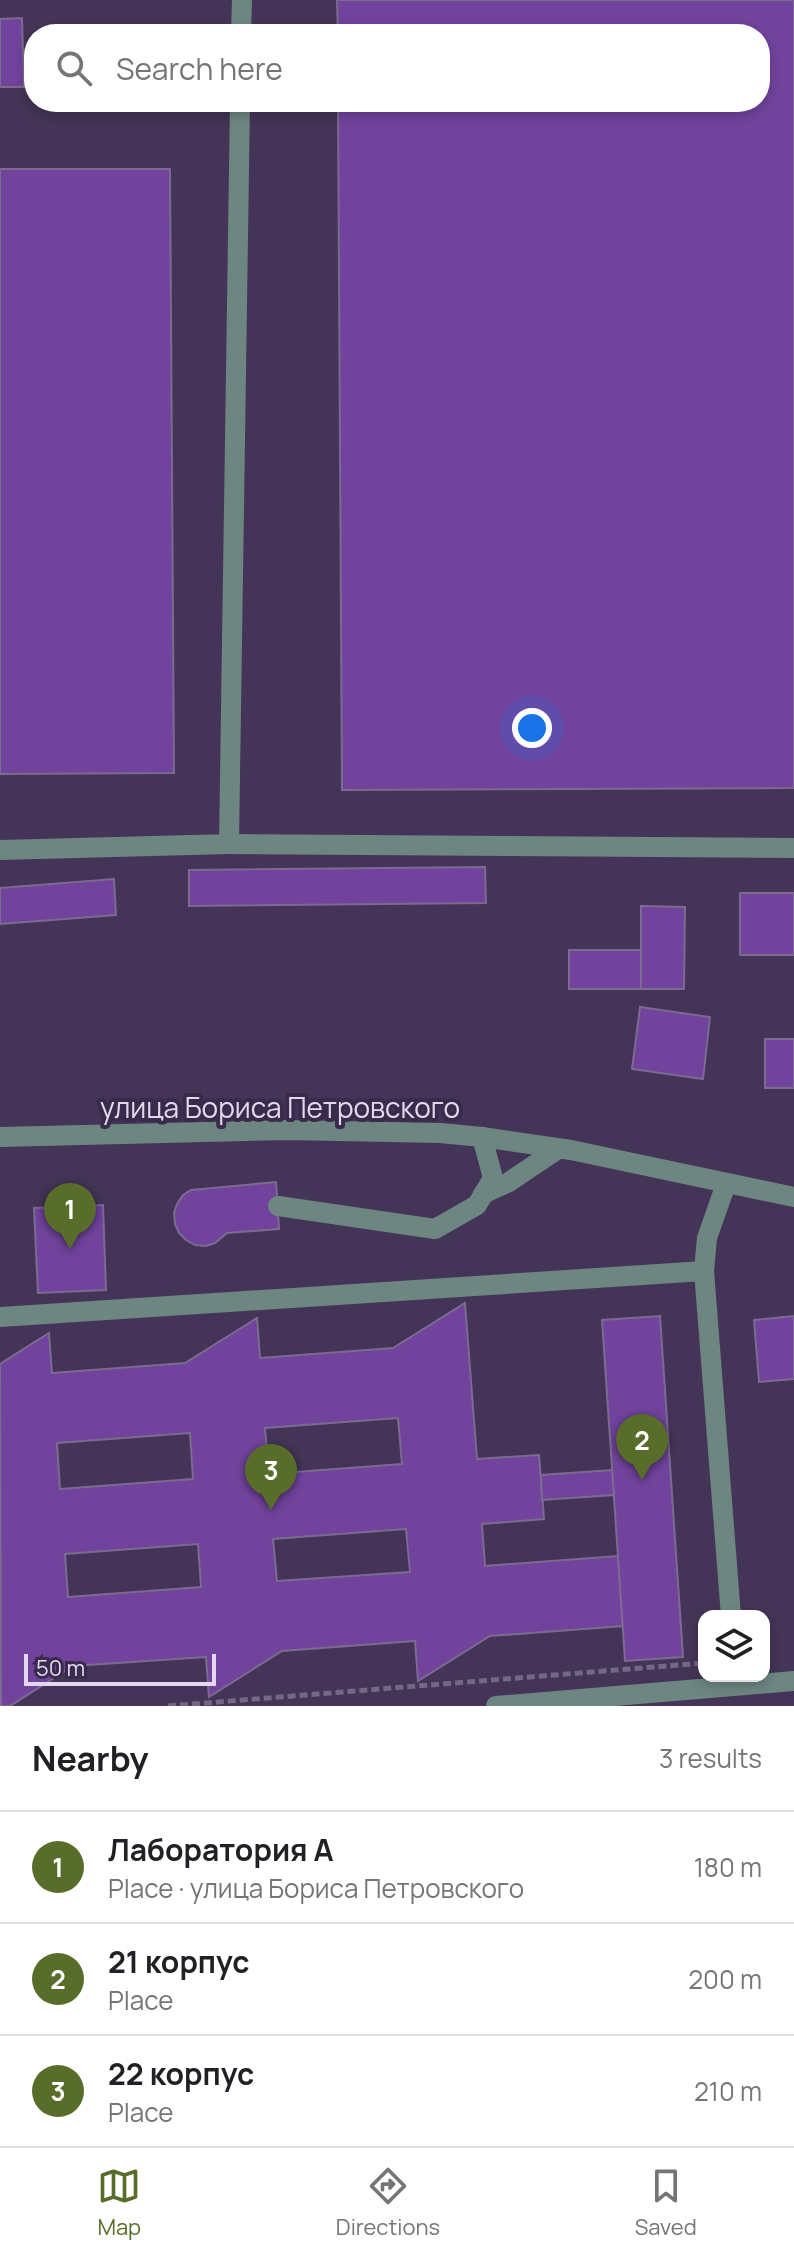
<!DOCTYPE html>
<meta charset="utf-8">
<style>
:root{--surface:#fff;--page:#f6f6f6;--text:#202124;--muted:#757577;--line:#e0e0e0;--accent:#586d2a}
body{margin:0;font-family:Manrope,sans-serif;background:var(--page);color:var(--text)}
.controls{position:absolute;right:24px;bottom:24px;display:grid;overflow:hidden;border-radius:16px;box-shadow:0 4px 12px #0003}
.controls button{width:72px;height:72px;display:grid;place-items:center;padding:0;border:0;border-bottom:2px solid var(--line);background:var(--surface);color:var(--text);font:40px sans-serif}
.scale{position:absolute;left:24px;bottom:20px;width:192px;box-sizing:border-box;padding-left:8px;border:4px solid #e3d9ef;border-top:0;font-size:22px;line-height:28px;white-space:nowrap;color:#e3d9ef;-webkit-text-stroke:6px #3a2a4b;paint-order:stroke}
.you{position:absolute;left:532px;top:728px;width:28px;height:28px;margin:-20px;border:6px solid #fff;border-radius:50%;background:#1a73e8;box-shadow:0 0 0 12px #1a73e833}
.badge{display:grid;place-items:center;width:52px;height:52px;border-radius:50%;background:var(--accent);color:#fff;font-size:26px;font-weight:700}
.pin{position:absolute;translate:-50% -66px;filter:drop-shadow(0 2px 4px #0008)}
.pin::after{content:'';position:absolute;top:42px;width:28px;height:24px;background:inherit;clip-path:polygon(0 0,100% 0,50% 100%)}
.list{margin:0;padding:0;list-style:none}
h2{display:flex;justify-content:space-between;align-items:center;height:104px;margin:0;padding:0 32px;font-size:34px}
h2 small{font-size:26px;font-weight:400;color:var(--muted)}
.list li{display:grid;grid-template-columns:52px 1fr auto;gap:24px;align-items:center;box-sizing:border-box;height:112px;padding:0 32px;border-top:2px solid var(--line)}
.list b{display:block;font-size:30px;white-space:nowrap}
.list p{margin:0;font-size:26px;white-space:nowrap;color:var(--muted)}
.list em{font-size:26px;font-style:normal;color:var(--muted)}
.icon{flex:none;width:44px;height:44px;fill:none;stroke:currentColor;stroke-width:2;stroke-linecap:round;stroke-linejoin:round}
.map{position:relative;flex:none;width:794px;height:1706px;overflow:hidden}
.search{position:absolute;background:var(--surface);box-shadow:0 4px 12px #0003;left:24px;right:24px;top:24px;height:88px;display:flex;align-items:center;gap:20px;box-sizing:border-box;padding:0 28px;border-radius:32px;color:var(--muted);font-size:30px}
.sheet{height:440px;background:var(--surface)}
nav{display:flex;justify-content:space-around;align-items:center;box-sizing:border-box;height:112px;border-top:2px solid var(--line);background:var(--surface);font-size:22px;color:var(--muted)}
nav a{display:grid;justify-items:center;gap:4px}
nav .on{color:var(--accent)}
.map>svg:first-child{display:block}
.building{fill:#71439d;stroke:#7c6b91;stroke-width:2;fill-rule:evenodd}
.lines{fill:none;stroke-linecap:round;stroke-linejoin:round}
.path{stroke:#756786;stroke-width:5;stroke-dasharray:8 4;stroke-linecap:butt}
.minor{stroke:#6e8682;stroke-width:20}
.labels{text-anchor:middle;stroke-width:8;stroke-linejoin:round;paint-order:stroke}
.street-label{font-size:28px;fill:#e3d9ef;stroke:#3a2a4b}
</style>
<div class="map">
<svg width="794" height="1706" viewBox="0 0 794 1706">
<rect width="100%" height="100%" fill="#443457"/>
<g class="building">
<path d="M337,0H794V788L342,790L338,102H760V34H338Z"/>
<path d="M22,18L24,87H0V19Z"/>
<path d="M0,169H170L174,773L0,774Z"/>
<path d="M485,867L486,903L189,906V870Z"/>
<path d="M114,879L116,915L0,924V888Z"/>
<rect x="740" y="893" width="54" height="62"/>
<path d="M641,906L685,907L684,989H641Z"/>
<rect x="569" y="950" width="72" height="39"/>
<path d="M640,1007L710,1017L703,1079L632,1069Z"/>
<rect x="765" y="1039" width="29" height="49"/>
<path d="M276,1182L279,1229L227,1233L215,1243L206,1246L195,1245L186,1240L179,1233L175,1224L174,1213L177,1204L183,1195L191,1190Z"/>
<path d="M103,1205L106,1290L38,1293L34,1208Z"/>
<path d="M465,1303L477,1459L539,1455L544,1519L482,1524L485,1566L618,1556L623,1626L490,1636L418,1681L415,1641L282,1651L209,1697L206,1657L73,1666L10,1706H1L0,1364L49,1333L52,1373L185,1363L257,1318L260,1358L393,1348ZM398,1418L402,1464L269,1474L265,1428ZM190,1433L193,1479L60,1489L57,1443ZM406,1529L410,1572L277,1581L273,1539ZM198,1544L201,1587L68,1597L65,1554Z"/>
<path d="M660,1316L683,1657L625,1661L602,1320Z"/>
<path d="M794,1316V1379L759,1382L754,1320Z"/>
<path d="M612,1470L614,1495L542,1500L541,1475Z"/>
</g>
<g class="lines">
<path class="path" d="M168,1706L704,1663"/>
<g class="minor">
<path d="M241,34L242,0"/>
<path d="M229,844L794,848"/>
<path d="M0,850L229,844L240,102"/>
<path d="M0,1137L287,1130L440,1133L482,1137L571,1150L794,1197"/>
<path d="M726,1184L707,1238L704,1271L731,1616"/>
<path d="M483,1194L509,1182L558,1149"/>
<path d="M278,1206L435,1229L477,1205L493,1178L482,1137"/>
<path d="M0,1317L704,1271"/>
<path d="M496,1706L794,1681"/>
</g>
</g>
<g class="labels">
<g class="street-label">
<text x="280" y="1118">улица Бориса Петровского</text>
</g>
</g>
</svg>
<div class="controls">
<button><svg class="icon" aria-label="layers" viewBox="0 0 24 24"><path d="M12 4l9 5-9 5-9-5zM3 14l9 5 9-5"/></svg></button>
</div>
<div class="scale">50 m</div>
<div class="you"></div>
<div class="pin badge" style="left:70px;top:1249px">1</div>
<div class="pin badge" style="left:642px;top:1480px">2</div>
<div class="pin badge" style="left:271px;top:1510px">3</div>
<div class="search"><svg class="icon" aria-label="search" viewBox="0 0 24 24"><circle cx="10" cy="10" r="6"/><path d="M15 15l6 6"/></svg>Search here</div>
</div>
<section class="sheet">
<h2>Nearby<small>3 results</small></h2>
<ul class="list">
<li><span class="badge">1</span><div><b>Лаборатория А</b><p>Place · улица Бориса Петровского</p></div><em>180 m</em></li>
<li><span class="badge">2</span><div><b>21 корпус</b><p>Place</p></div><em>200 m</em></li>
<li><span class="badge">3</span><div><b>22 корпус</b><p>Place</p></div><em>210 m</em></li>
</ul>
</section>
<nav>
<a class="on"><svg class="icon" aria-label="map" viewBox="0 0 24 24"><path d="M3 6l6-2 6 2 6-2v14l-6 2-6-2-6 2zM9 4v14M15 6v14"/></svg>Map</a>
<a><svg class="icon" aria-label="directions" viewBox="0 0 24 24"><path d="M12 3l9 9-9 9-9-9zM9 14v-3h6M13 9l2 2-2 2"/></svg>Directions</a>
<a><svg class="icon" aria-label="saved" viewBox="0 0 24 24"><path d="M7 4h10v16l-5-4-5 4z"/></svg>Saved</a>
</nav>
